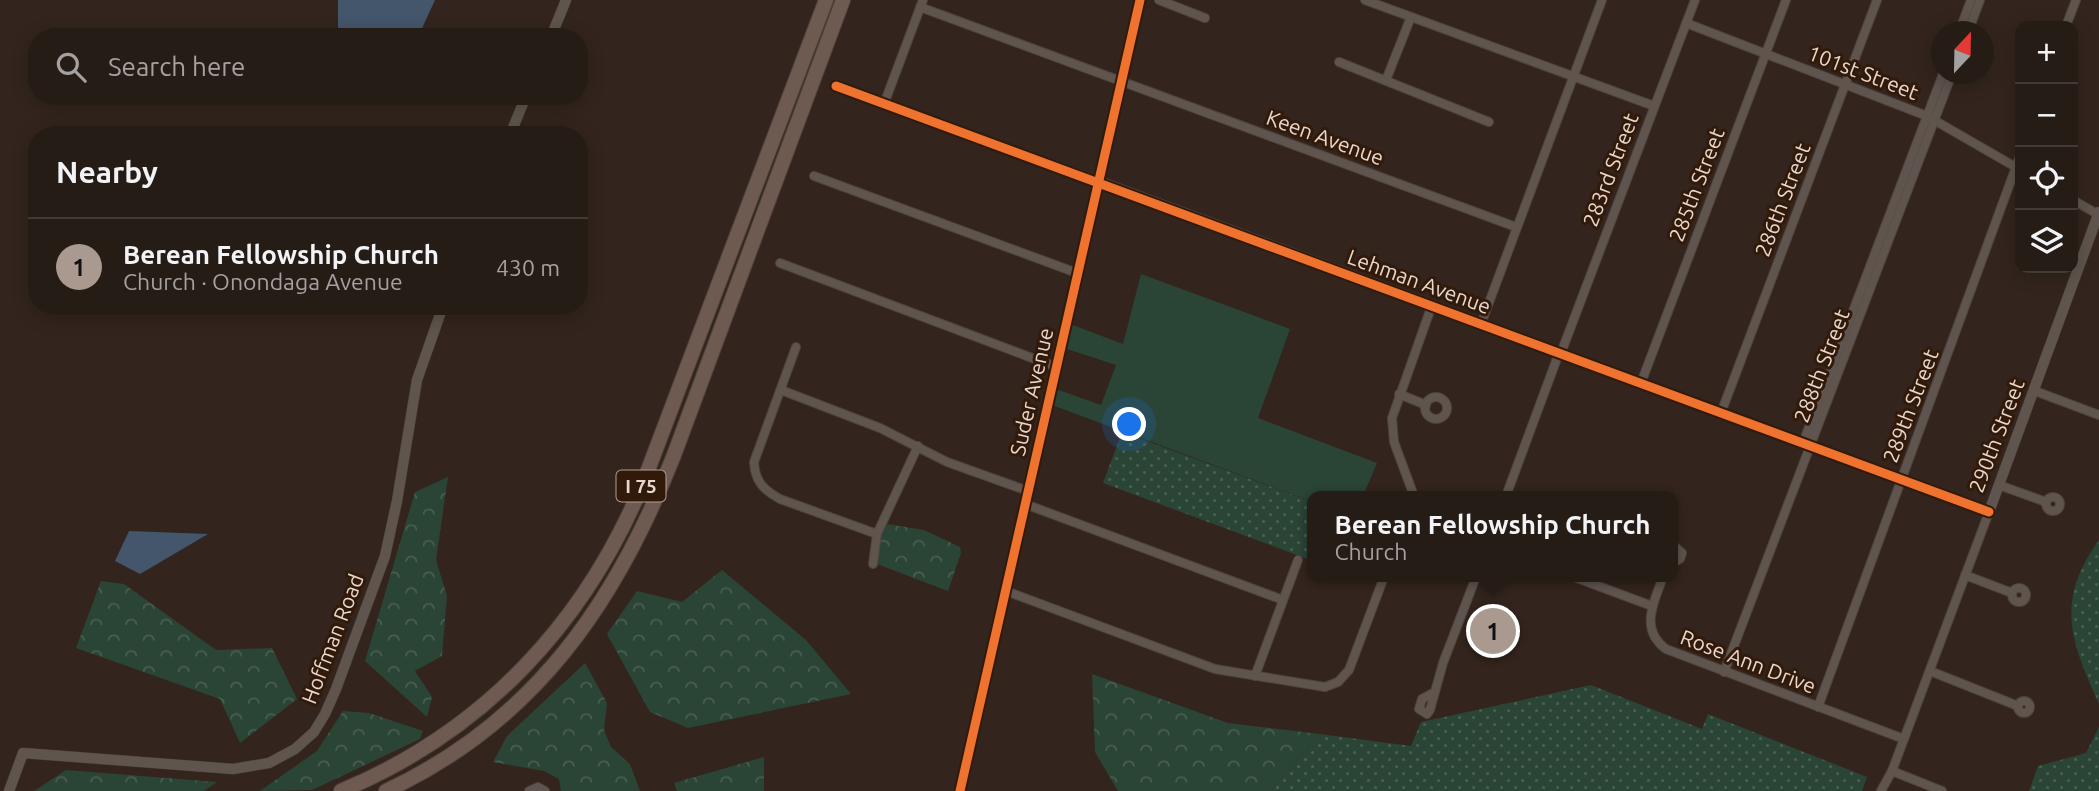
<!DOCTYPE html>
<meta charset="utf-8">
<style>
:root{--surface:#261c16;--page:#322923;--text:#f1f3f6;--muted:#a4a1a1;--line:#423a35;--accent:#a9998f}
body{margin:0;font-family:Ubuntu,sans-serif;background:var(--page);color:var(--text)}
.controls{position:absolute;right:21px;top:21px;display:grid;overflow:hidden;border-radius:14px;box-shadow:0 4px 18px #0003}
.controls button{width:63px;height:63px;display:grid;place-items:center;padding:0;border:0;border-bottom:2px solid var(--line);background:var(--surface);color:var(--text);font:35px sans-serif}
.compass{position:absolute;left:1931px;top:21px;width:63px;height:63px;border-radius:50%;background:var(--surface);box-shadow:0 4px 18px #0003;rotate:22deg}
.you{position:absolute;left:1130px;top:425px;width:24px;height:24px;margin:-18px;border:5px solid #fff;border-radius:50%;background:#1a73e8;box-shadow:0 0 0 10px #1a73e833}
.badge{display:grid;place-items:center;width:46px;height:46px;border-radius:50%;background:var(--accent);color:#111;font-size:23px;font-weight:700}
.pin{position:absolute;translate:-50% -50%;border:4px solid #fff;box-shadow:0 2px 7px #0006}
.popup{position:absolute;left:1307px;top:491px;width:371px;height:91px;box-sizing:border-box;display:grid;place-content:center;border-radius:14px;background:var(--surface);filter:drop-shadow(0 2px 5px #0005);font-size:23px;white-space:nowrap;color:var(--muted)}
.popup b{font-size:26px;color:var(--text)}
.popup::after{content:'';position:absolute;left:50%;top:100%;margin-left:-14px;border:14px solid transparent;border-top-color:var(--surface)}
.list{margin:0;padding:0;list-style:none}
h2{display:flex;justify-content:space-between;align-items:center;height:91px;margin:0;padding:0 28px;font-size:30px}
h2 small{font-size:23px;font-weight:400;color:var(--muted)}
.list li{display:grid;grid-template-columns:46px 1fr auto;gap:21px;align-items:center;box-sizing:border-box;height:98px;padding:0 28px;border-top:2px solid var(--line)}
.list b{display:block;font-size:26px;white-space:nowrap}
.list p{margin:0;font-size:23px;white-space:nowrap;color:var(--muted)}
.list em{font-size:23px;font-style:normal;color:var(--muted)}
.icon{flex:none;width:38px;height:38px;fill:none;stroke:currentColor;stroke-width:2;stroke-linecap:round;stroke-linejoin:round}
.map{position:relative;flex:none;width:2099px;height:791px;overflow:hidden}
.search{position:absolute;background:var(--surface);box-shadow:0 4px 18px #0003;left:28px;top:28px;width:560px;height:77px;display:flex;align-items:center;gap:18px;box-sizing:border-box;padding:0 24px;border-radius:28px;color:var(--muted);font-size:26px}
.panel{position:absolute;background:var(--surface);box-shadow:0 4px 18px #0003;left:28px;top:126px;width:560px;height:189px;border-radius:28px}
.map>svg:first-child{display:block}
.grass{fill:url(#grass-dots)}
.forest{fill:url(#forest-crowns)}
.green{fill:#2a4436}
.water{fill:#44566c}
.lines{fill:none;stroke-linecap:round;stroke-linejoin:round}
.minor-casing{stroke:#4f433c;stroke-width:10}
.tertiary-casing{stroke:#4f433c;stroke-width:11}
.motorway-casing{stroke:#4f433c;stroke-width:16}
.minor{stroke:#5f554e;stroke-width:8}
.tertiary{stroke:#5f554e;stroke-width:10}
.motorway{stroke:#6e5a50;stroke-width:14}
.cycleway-casing{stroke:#321a0a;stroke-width:13}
.cycleway{stroke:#ef722f;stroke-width:9}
.labels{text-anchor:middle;stroke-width:6;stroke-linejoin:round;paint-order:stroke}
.shield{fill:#321a0a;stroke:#b29e92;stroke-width:2}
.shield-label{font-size:19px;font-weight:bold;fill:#e9d7cd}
.street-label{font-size:21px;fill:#e9d7cd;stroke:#321a0a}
</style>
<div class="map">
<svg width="2099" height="791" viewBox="0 0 2099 791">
<defs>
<pattern id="grass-dots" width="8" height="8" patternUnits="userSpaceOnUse" patternTransform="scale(1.75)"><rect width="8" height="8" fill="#2a4436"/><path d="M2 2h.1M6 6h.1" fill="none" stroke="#495e52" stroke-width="1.8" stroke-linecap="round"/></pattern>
<pattern id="forest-crowns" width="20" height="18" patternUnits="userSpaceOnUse" patternTransform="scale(1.75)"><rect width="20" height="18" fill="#2a4436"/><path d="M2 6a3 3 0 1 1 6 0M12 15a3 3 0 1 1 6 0" fill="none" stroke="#495e52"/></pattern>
</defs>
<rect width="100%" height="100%" fill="#33251d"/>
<g class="grass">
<path d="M1122,432L1313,502V561L1103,483Z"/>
<path d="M2099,540V704C2070,640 2055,601 2099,540Z"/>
<path d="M1591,685L1702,729L1708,714L1867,777L1862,791H1270L1320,734L1411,746L1421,722Z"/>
<path d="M2099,727V791H2029L2038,766L2086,753Z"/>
</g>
<g class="forest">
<path d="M448,477L436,560L447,596L442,656L415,671L432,697L427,717L365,661L415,492Z"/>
<path d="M887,524L924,530L960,547L961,553L948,591L877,564L881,536Z"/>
<path d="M722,570L806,640L851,694L688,728L650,712L607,634L637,591L682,602Z"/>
<path d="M101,581L124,584L216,650L272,648L297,699L240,743L220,699L76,648Z"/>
<path d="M585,663L607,703L604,730L611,747L630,764L640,791H561L559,779L544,771L493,762L507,736Z"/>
<path d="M1092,674L1228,723L1320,734L1270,791H1118L1095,752Z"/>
<path d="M343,711L369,713L423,731L420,739L312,790L260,791L317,751Z"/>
<path d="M764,757V791H677L674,783Z"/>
<path d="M66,770L217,782L204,791H34Z"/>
</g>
<path class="green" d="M1141,274L1290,329L1258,418L1377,463L1363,496H1313V502L1052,405L1056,389L1101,405L1116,365L1064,348L1070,324L1123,344Z"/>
<g class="water">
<path d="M338,0H435L418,37H343L338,27Z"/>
<path d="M129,531L208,534L140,574L115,561Z"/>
</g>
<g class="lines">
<g class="minor-casing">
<g id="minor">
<path d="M1159,0L1205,18"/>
<path d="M1365,0L1654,106"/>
<path d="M920,7L1516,227"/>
<path d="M1686,23L1927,116L2019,169"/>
<path d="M2066,26L2076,0"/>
<path d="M1959,32L1971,0"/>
<path d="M1968,32L1980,0"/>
<path d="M1339,62L1489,122"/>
<path d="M1386,80L1411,17"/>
<path d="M836,86L1098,181"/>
<path d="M884,104L923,0"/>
<path d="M814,176L1077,273"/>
<path d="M2073,200L2099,215"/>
<path d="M780,263L1056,367"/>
<path d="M1481,324L1602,0"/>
<path d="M796,347L754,462C755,482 764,490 780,499L877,534"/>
<path d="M1561,353L1695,0"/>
<path d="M1641,383L1786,0"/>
<path d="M781,390L880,428L947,462L1028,491"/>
<path d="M2035,391L2099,415"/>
<path d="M1399,394L1426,405"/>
<circle cx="1436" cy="408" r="11"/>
<path d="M1721,413L1877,0"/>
<path d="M1803,443L1943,74"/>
<path d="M1999,485L2046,502"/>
<path d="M1414,496L1394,442L1392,418L1432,305"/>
<path d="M1506,496L1559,353"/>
<circle cx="2053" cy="504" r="7"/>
<path d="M1025,504L1283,600"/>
<path d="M1673,545L1682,553L1680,559L1673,563"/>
<path d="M873,564L877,534L918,446"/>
<path d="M1965,575L2012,593"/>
<path d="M1574,577L1652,606"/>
<path d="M1663,577C1654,602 1639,629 1666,649L1904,739"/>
<circle cx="2019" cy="595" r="7"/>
<path d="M1006,591L1215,669L1325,687L1338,682L1349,670L1384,577"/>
<path d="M1930,671L2018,706"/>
<path d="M1724,672L1952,74"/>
<path d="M1255,676L1298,560"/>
<path d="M1435,692L1422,699L1419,709L1427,714L1430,710L1443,663L1476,577"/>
<circle cx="2024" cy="707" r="6"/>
<path d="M1818,707L2020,156"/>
<path d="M1892,771L1942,791"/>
<path d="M529,791L538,787L545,791"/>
<path d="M1881,791L1892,771L1989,512"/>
</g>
</g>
<g class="tertiary-casing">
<g id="tertiary">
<path d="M551,37L566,0"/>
<path d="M510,135L526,96"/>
<path d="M1098,181L1989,512L2099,212"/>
<path d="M9,791L23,753L233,769L269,763L295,749L314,732L325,714L336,689L385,556L397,501L417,380L443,306"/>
<path d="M960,791L1140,0"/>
</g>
</g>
<g class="motorway-casing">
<g id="motorway">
<path d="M341,791C485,731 587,621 645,478L826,0"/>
<path d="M386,791C534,722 616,603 674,455L843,0"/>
</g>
</g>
<use href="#minor" class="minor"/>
<use href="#tertiary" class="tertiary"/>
<use href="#motorway" class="motorway"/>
<g class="cycleway-casing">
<g id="cycleway">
<path d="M836,86L1989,512"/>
<path d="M960,791L1140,0"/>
</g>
</g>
<use href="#cycleway" class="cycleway"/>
</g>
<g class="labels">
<rect class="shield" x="616.5" y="470.5" width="49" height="31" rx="5"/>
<g class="shield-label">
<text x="641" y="493">I 75</text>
</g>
<g class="street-label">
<text transform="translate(1863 73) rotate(21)" y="7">101st Street</text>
<text transform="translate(1325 138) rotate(20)" y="7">Keen Avenue</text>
<text transform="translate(1611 170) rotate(-69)" y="7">283rd Street</text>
<text transform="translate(1697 185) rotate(-69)" y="7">285th Street</text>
<text transform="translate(1783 200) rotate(-69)" y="7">286th Street</text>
<text transform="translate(1419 282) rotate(20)" y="7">Lehman Avenue</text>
<text transform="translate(1822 366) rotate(-69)" y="7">288th Street</text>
<text transform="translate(1032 392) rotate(-77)" y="7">Suder Avenue</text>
<text transform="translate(1911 406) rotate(-69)" y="7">289th Street</text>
<text transform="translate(1997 436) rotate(-69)" y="7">290th Street</text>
<text transform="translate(333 639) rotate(-69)" y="7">Hoffman Road</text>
<text transform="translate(1748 662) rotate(21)" y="7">Rose Ann Drive</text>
</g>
</g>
</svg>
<div class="controls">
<button>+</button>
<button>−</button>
<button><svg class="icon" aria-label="locate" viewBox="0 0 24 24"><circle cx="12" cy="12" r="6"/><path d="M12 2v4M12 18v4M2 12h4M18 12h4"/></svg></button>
<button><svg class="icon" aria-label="layers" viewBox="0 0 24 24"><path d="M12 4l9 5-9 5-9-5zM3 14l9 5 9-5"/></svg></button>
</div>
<svg class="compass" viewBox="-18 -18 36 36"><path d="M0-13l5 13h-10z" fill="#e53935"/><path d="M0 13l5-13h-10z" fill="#a4a1a1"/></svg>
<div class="you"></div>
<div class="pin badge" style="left:1493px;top:631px">1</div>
<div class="popup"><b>Berean Fellowship Church</b>Church</div>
<div class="search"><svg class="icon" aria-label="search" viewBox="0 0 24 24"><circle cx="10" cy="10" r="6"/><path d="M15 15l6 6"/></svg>Search here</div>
<section class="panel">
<h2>Nearby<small></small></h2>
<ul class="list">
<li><span class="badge">1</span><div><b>Berean Fellowship Church</b><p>Church · Onondaga Avenue</p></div><em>430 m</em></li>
</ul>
</section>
</div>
